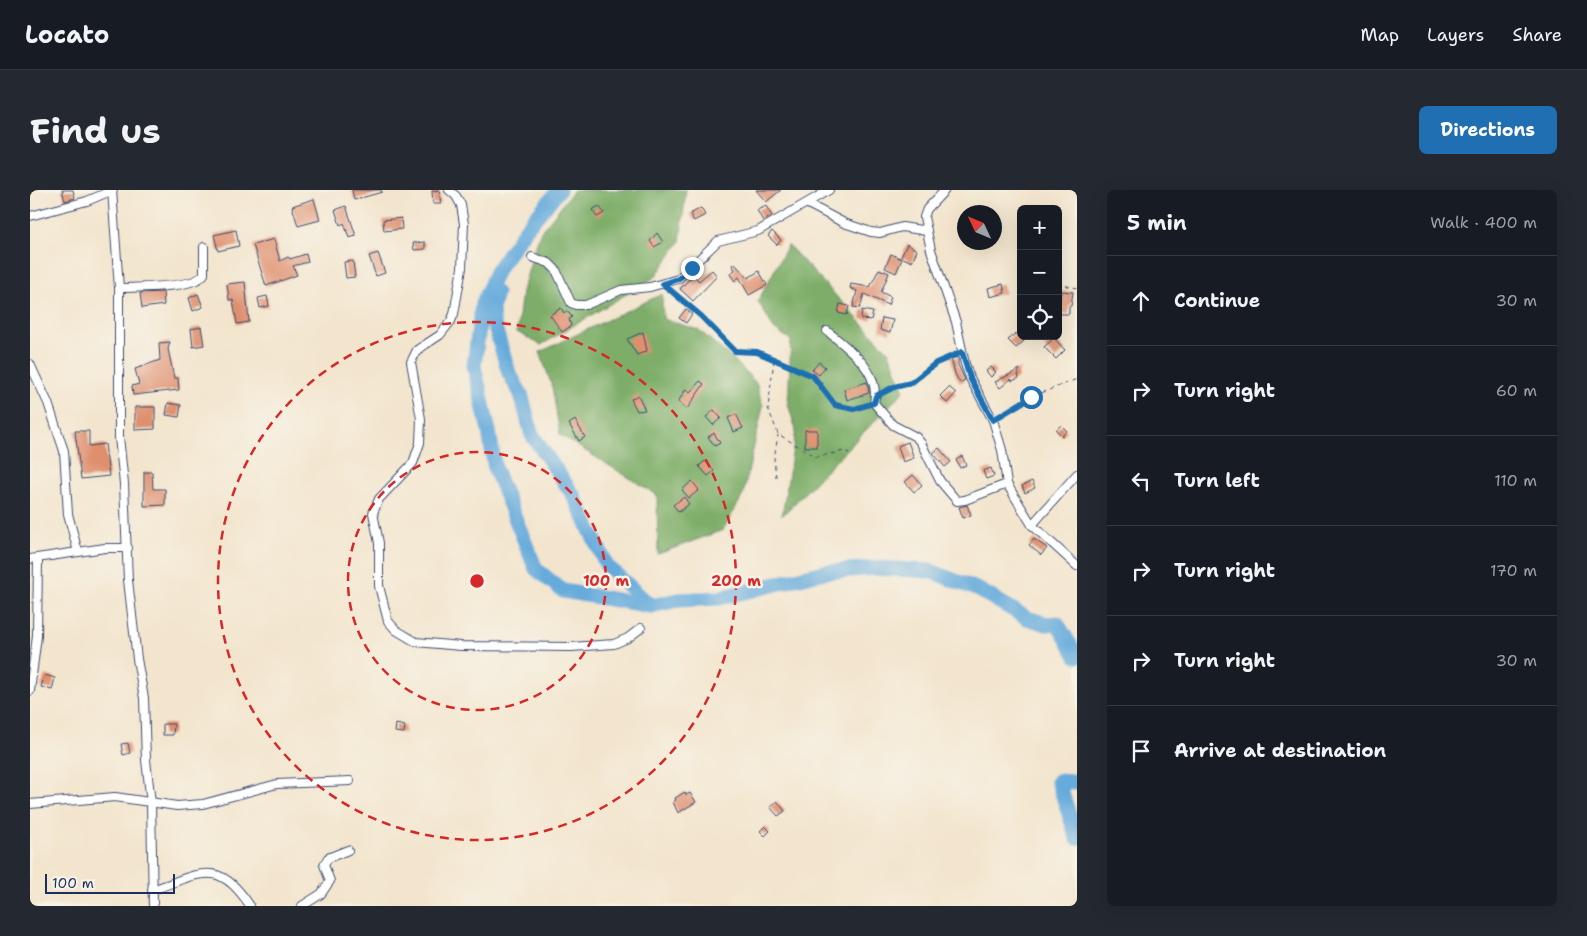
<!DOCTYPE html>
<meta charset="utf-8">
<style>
:root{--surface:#171b24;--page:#242831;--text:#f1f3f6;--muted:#9ea1a6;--line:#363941;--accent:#1f6fb2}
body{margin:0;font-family:"Shantell Sans",sans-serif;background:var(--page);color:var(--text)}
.controls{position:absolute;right:15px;top:15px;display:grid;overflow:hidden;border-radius:8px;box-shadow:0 5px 20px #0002}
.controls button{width:45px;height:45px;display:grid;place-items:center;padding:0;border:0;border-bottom:1px solid var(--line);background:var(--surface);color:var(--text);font:25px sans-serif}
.compass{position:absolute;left:927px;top:15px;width:45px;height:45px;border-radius:50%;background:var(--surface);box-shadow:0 5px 20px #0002;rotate:314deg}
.scale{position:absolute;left:15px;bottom:12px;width:130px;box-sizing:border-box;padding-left:5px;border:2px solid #1b2f5e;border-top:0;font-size:14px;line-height:18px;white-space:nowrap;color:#1b2f5e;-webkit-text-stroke:4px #f7f3e8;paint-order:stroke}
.stop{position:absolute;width:15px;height:15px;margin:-11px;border:4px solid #1f6fb2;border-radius:50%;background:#fff}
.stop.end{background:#1f6fb2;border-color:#fff;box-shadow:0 1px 5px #0008}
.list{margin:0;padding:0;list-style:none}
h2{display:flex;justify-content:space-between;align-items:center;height:65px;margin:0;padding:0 20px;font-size:21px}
h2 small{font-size:16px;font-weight:400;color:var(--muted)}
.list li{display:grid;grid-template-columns:32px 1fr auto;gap:15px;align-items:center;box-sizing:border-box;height:90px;padding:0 20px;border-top:1px solid var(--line)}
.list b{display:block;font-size:19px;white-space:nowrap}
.list em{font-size:16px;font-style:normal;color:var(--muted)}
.icon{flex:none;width:28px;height:28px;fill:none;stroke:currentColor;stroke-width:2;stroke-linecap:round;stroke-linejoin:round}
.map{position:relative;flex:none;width:1047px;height:716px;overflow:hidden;border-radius:8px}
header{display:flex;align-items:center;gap:30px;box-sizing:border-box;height:70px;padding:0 25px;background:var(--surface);border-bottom:1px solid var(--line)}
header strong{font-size:24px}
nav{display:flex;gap:28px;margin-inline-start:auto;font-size:18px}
.intro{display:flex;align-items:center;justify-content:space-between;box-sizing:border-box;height:120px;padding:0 30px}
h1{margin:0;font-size:35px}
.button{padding:12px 22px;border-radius:8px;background:var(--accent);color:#fff;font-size:18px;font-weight:700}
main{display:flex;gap:30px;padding:0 30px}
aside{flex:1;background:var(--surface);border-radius:8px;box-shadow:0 5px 20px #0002}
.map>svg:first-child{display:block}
.forest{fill:#7dad67;stroke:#4c6e62}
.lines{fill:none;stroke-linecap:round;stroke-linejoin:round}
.river{stroke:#66abdc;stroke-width:15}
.building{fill:#df8f6e}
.minor-casing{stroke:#3b4a6f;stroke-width:10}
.path{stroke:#3b4a6f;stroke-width:1;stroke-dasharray:4 4;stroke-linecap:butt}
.minor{stroke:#fff;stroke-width:8}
.route{stroke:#1f6fb2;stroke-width:6}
.ring{fill:none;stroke:#d62828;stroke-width:2.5;stroke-dasharray:9 6}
.centre{fill:#d62828;stroke:#f7f3e8;stroke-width:2.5}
.ring-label{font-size:15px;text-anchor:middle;font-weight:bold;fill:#d62828;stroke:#f7f3e8;stroke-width:5;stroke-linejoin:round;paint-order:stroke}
</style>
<header>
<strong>Locato</strong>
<nav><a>Map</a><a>Layers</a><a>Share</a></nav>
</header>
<div class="intro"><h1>Find us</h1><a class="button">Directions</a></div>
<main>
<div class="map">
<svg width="1047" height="716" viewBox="0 0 1047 716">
<rect width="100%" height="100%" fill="#f7f3e8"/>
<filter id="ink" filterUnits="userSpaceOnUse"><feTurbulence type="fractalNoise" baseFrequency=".02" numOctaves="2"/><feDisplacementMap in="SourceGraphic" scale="10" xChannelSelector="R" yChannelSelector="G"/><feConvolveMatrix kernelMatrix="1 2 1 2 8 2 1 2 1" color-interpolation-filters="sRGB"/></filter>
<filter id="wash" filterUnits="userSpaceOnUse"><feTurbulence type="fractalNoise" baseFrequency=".0096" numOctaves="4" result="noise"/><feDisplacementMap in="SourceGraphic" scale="20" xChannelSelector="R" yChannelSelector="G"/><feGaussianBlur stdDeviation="1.12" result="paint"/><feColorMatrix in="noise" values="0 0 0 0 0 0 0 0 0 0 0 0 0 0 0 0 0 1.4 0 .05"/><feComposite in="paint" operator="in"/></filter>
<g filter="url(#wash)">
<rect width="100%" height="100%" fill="#f3e5cd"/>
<g class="forest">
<path d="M544,0H656L650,52L625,87L511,155L487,142L492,101L510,43Z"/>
<path d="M758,55L859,162L874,201L752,326L766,240L758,214L761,150L744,139L728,111Z"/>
<path d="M632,104L633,129L669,140L706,172L726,193L733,216L713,305L693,340L628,364L627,305L530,245L522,196L510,162Z"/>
</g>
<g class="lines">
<g class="river">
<path d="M529,0L498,36L467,80L460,96L452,114L444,176L459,241L465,279L506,379L533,401L621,416L648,410L690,408L794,382L846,378L900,381L949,400L997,428L1017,434L1027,433L1047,466"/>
<path d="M466,103L462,119L463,131L479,183L491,204L502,245L544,306L577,376L621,416"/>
<path d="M1047,592L1028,591L1047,648"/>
</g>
</g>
<g id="blocks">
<g class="building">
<path d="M32,0H43L45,8L35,11Z"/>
<path d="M322,0H351L352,2L324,10Z"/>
<path d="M409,0L411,14H403L402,1Z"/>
<path d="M726,0H751L736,12Z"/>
<path d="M284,9L290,30L268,36L262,16Z"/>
<path d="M316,16L326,46L319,48L314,33L310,35L305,20Z"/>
<path d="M569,16L574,23L567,27L562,20Z"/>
<path d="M736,16L742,26L733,31L727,20Z"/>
<path d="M671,18L675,25L664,31L660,24Z"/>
<path d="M371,28L372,39L354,41L353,30Z"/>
<path d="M206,40L209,56L188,61L184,45Z"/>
<path d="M742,41L751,50L747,55L738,46Z"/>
<path d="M627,43L633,52L624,57L620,51Z"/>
<path d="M244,49L250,71L258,67L260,69L276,64L278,72L263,76L267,85L236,96L223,55Z"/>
<path d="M395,52V59L384,60L383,53Z"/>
<path d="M877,54L887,60L882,72L871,67Z"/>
<path d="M348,63L355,83L346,86L339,66Z"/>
<path d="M861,64L872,69L866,83L855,78Z"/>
<path d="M323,71L325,87L316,88L314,72Z"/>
<path d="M704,73L718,88L729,81L737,95L719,105L709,87L705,91L700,84L705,80L702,75Z"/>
<path d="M849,79L859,83L851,102L861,107L858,115L834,104L830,118L823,117L827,101L820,98L821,94L840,97Z"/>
<path d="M682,80L687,86L663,111L650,99L663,85L669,91Z"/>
<path d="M215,92L219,132L207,134L203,110H199L197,94Z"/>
<path d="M973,94L975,103L960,107L958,98Z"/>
<path d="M1031,101L1043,102L1041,116H1039V124H1028Z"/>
<path d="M133,102L134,115L112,118L110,103Z"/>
<path d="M168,104L173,117L163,121L159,108Z"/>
<path d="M237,106L239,116L230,118L228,108Z"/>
<path d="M810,114L819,116L817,125L808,123Z"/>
<path d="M531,118L534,123L537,121L542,127L539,129L541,136L532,142L520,125Z"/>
<path d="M656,119L662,124L656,133L649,128Z"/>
<path d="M832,120L843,122L841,130L831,129Z"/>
<path d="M852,128L863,130L860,143L850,140Z"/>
<path d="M171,137L174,155L163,157L161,139Z"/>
<path d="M613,142L617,161L607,165L597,149Z"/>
<path d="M986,143L994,151L986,158L978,150Z"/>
<path d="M1024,148L1035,160L1026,169L1014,157Z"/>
<path d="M140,152L138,159L144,188H148L149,200L103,205L102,196L109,194L105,179L130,170L129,153Z"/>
<path d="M920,164L924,168L928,167V175L935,190L930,193L925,184Z"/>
<path d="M789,172L795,177L789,185L782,180Z"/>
<path d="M961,177L966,182L961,187L956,181Z"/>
<path d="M990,179L988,183L989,188L982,191L981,189L970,198L965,192Z"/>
<path d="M670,191L674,194L657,219L648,212L656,199L660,202Z"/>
<path d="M837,192L839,203L817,210L814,199Z"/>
<path d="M919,197L926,203L917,213L910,206Z"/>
<path d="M608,205L615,220L607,221L601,209Z"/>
<path d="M138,213L151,215L149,227L136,225Z"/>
<path d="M105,217H125V239L105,240Z"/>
<path d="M684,220L691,228L683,235L676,227Z"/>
<path d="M706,224L713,238L704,242L698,228Z"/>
<path d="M545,230L555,247L549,251L539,234Z"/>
<path d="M1031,235L1037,241L1032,246L1026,240Z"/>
<rect x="775" y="240" width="12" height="17"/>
<path d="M45,241H59V256L75,254L79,286L51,289Z"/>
<path d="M684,243L690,253L685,256L678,247Z"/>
<path d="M878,252L884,268L873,272L868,256Z"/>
<path d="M909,258L921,272L915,277L903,263Z"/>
<path d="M932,266L936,275L930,278L926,270Z"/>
<path d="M675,271L684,281L678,286L669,276Z"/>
<path d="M961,278L964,286L956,289L953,281Z"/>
<path d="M114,282H122L123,299H135V315L114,316Z"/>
<path d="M883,285L892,295L884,302L875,292Z"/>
<path d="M662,291L669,300L659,308L652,300Z"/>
<path d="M1002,291L1005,298L995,303L992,296Z"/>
<path d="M654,307L659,314L649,322L643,315Z"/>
<path d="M937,315L941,325L933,328L929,317Z"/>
<path d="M1004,349L1017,358L1011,365L999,355Z"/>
<path d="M15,485L25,488L22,500L11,497Z"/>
<path d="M133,534H144L143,545H133Z"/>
<path d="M366,534L375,536L374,543L365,542Z"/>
<path d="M98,553L100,563L93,565L91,554Z"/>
<path d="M655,602L656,605L660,603L666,612L648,623L643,612L646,610L645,608Z"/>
<path d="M747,611L755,621L748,626L740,617Z"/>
<path d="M735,636L740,641L735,646L730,641Z"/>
</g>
</g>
</g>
<g filter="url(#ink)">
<use href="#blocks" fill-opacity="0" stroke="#3b4a6f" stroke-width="1"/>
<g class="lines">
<g class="minor-casing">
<g id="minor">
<path d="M82,0L89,98V247L94,294L98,390L107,469L114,508L116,570L121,613L123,716"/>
<path d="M419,0L426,6L431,15L434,34L432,78L424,124L421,131L410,145L387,160L381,172L391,229L390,253L383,273L349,309L343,323L349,353V396L358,431L366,440L386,452L431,456L541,457L584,454L598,448L611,438"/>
<path d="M915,0L897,19L894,27L901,60L926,132L935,174L940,188L963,230L972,260L977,294L1002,335L1047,376"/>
<path d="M778,14L814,33L841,42L850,43L872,37L897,41"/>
<path d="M0,26L57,11L83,0"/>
<path d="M502,67L519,73L526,80L541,113L546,115H556L591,100L620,97L648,89L688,51L728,41L799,0"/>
<path d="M89,98C106,97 166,99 174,84V57"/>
<path d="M797,141C819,159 851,181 844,213L863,235L886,247L891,253L910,291L927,311L935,310L977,294"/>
<path d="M0,174L18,213L34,261L38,324L48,362"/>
<path d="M1002,335L1047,284"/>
<path d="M0,369L75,358H98"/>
<path d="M0,501L7,446L8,369"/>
<path d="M0,614L85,607L147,616L173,614L247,594L320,591"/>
<path d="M122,700C168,685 188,666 220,716"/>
<path d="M272,716L291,704L300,691L294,675L298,668L318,660"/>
</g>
</g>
<g class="path">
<path d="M1028,94L1047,98"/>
<path d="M641,100L671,126L705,161L734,164L783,186L805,215L824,219L836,215"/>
<path d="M744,170L738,218L748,244L786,267L814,261L819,263"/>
<path d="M854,202L881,193L906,173L925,165"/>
<path d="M970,226L1001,207L1047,189"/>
<path d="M746,287L744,269L748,245"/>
</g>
<use href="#minor" class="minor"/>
</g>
</g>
<g class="lines" filter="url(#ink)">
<path class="route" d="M662,78L648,89L633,94L671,126L705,161L727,162L783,186L805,215L824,219L844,213L846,206L864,197L881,193L906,173L932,162L940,188L963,230L1001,207"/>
</g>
<g class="ring">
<circle cx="447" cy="391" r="129"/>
<circle cx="447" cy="391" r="259"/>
</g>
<circle cx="447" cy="391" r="8" class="centre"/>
<g class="ring-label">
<text x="576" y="396">100 m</text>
<text x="706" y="396">200 m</text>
</g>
</svg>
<div class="controls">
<button>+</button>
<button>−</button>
<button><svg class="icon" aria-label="locate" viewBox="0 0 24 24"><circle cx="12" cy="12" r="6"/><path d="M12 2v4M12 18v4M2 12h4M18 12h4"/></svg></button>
</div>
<svg class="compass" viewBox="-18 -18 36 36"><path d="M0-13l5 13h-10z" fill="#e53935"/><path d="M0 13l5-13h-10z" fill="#9ea1a6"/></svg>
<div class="scale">100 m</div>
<div class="stop" style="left:1001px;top:207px"></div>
<div class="stop end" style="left:662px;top:78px"></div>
</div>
<aside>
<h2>5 min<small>Walk · 400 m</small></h2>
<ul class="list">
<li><svg class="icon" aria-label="ahead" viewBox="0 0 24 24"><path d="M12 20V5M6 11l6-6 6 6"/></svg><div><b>Continue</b></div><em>30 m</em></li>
<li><svg class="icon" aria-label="right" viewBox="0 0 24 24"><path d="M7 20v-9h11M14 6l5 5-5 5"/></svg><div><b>Turn right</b></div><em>60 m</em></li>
<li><svg class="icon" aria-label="left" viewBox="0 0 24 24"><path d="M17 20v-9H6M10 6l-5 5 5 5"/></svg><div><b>Turn left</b></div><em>110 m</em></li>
<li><svg class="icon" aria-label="right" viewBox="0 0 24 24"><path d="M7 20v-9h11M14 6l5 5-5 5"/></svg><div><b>Turn right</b></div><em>170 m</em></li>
<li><svg class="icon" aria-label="right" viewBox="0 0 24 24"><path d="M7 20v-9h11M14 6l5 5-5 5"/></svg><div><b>Turn right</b></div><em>30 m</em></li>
<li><svg class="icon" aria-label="arrive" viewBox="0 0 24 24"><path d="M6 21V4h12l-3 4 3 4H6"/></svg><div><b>Arrive at destination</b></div></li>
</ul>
</aside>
</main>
